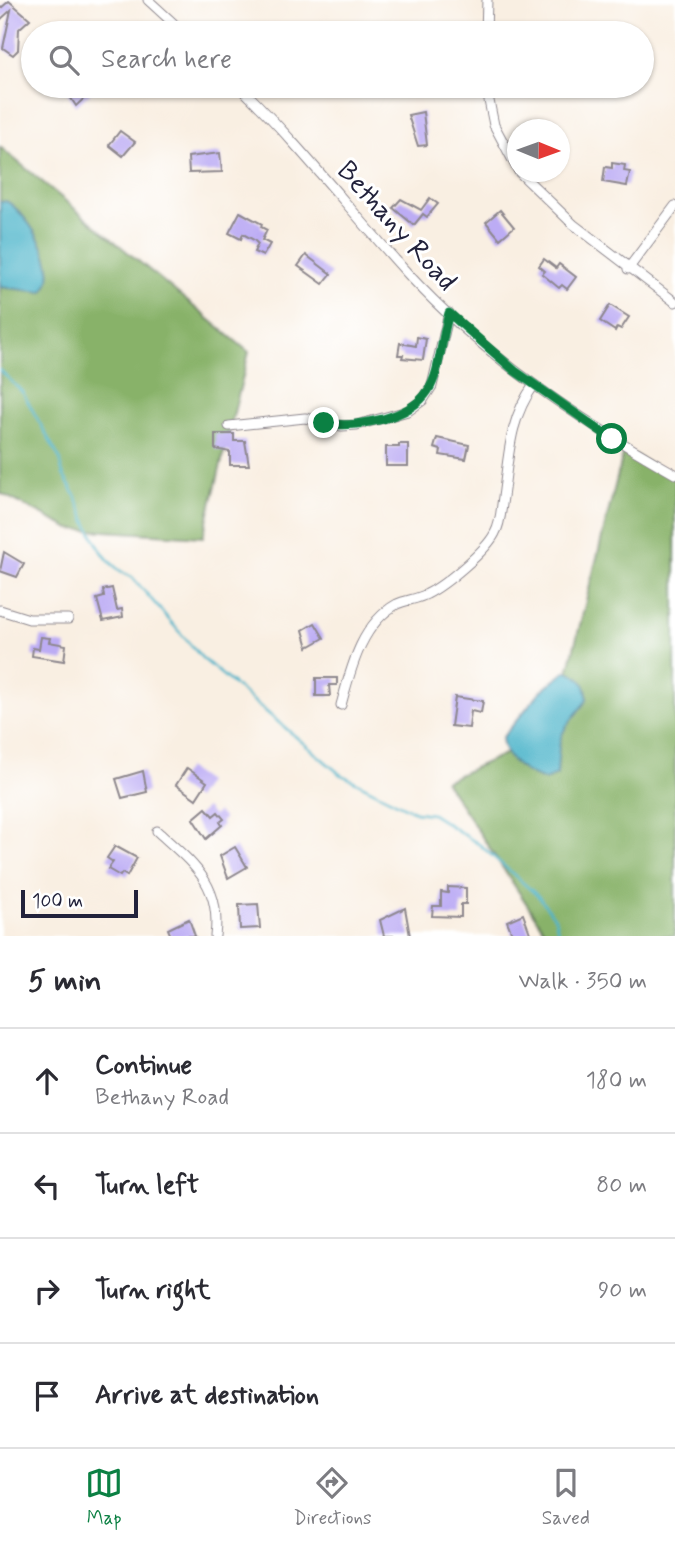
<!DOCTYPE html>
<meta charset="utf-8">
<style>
:root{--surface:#fff;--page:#f2f2f3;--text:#2b2b33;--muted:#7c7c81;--line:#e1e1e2;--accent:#0b8043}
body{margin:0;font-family:Mynerve,sans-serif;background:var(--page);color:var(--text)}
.compass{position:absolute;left:507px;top:119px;width:63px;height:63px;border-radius:50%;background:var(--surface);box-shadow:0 2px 5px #0004;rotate:91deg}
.scale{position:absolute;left:21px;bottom:18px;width:117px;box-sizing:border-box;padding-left:7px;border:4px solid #22223b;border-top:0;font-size:19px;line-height:24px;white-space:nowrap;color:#22223b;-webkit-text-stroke:5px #fff;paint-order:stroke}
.stop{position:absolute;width:21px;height:21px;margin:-16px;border:5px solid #0b8043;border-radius:50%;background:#fff}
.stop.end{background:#0b8043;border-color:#fff;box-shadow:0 2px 7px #0008}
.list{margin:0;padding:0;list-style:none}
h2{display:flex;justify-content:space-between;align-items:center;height:91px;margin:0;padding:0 28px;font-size:30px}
h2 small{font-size:23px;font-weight:400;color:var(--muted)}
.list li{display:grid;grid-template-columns:46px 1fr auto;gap:21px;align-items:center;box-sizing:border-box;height:105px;padding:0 28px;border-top:2px solid var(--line)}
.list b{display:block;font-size:26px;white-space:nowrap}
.list p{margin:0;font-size:23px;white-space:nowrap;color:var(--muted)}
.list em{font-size:23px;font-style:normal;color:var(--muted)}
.icon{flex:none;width:38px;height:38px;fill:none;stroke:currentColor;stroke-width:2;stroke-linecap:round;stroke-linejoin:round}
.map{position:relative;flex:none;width:675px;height:936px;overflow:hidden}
.search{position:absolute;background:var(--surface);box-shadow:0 2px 5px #0004;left:21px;right:21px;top:21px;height:77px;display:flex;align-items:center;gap:18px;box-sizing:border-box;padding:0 24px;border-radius:38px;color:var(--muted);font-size:26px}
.sheet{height:511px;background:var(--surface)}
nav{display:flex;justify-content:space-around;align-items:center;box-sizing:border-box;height:98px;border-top:2px solid var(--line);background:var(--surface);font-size:19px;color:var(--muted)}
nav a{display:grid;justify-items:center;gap:4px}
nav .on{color:var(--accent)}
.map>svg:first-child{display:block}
.forest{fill:#88b269;stroke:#556a52;stroke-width:2}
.water{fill:#4ab3c9;stroke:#366a82;stroke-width:2}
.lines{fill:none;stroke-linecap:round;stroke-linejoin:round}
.stream{stroke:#4ab3c9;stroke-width:2.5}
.building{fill:#bcacf4}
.minor-casing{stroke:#8e888e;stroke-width:11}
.minor{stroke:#fff;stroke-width:9}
.route{stroke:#0b8043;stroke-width:9}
.labels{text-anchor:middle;stroke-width:6;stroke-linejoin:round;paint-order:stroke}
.street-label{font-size:28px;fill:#22223b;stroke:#fff}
</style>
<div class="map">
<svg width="675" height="936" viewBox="0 0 675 936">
<rect width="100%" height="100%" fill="#fff"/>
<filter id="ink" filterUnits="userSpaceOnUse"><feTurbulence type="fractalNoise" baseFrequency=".0143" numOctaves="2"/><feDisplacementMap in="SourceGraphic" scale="14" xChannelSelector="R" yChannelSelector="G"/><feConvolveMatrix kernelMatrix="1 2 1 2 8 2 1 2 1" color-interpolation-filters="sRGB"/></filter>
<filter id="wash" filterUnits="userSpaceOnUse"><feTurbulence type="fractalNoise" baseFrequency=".00686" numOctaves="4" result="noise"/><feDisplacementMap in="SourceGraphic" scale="28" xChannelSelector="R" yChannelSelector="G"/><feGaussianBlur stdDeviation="1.57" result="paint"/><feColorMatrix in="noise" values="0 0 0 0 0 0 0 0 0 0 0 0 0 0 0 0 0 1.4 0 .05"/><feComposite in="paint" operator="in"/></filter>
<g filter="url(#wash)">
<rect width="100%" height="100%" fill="#f9efe2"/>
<g class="forest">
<path d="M0,147L249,352L203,537L70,529L0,493Z"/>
<path d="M624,450L675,477V936H548L445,781L553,732Z"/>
</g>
<g class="water">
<path d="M6,201C27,212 66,272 42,292L0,287V202Z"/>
<path d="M566,671C580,675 588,685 587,700C560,735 559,729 557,775L545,780C525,774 503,760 502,738L540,692Z"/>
</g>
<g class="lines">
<path class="stream" d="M0,370L23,393L61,461C60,476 69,482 75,495C88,523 100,566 132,577L202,658L340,774L415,812L432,814L480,845L539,897L555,918L559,936"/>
</g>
<g id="blocks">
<g class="building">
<path d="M9,1L30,19L19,29L18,50L13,55L3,48L11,10L0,20V9Z"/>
<path d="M63,86H85L91,92L76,106Z"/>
<path d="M423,112L427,145L418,146L408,115Z"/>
<path d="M120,131L135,142L123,156L109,145Z"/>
<path d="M220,153L222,172L189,173L188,157Z"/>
<path d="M612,163L625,165L624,171L630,172L627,186L603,182L605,167L612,168Z"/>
<path d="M430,198L438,204L427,217L423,214L414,225L393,208L401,199L421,210Z"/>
<path d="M500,210L514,227L500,239L486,222Z"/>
<path d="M240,212L262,224L261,227L267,230L262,240L270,244L263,256L254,252L258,244L254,240L243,234L241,239L229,233Z"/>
<path d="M306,255L331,274L323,284L298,266Z"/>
<path d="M544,259L556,268L559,264L576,277L567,289L562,285L559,288L542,274L545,271L539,266Z"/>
<path d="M610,305L629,317L621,329L617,327L615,331L600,321Z"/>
<path d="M417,337L426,339L423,360L402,358L403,355H398L400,343L416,346Z"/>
<path d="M215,434H234V441H245L249,465H230V452L215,449Z"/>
<path d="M437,438L469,445L466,459L440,455L441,450L434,448Z"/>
<path d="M399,444H408V466H386V447H399Z"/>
<path d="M4,552L24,564L17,577L0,571Z"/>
<path d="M112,588L117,610L122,609L123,617L103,621L97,599L104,597L103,590Z"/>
<path d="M315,623L324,638L308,647L303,630Z"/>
<path d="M41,637L50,638L49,642L66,645L64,661L32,656L33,648L39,649Z"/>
<path d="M316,678H337V685H329L330,696H316Z"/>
<path d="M455,697L483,701L481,713L471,711L469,728L451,726Z"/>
<path d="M187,768L207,782L196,799L176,785Z"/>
<path d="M143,771L147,792L122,798L116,779Z"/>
<path d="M206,808L213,816L218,812L224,819L220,822L222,825L206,839L193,819Z"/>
<path d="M115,846L137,858L127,876L122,873L120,876L108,869L113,862L107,858Z"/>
<path d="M235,847L247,867L228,878L220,856Z"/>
<path d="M448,887L466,888V904H461V917L432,916L433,906H441V892L448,893Z"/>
<path d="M258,904L260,928L240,929L239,905Z"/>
<path d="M405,908L410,936H384L380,920Z"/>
<path d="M523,914L531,936H513L507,921Z"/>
<path d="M189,919L195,936H171L168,929Z"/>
</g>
</g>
</g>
<g filter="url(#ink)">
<use href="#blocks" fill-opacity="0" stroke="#8e888e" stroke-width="2"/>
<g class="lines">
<g class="minor-casing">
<g id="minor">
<path d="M148,0L184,33"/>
<path d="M486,33L487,0"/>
<path d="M239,86C300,145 352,213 409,275C485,357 578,419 675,474"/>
<path d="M486,86L494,125L518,170"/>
<path d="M519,172L573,224L675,302"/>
<path d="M628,269L675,206"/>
<path d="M229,426L305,418L342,426L357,425L408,411L423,400L432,386L449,313"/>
<path d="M0,610L29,619H68"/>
<path d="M341,705C351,669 361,624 397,604C406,600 418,599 427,594C445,585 486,551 495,533C501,523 501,509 503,497C509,456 509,419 534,385"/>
<path d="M157,831C192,863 222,884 215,936"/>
</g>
</g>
<use href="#minor" class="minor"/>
</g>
</g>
<g class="lines" filter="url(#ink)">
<path class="route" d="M324,423C345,427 361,424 383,419C445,402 434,366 449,313L515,371L612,439"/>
</g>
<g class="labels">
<g class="street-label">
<text transform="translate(398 225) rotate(48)" y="10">Bethany Road</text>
</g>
</g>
</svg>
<svg class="compass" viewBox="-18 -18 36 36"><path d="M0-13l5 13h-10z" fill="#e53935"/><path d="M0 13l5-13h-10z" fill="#7c7c81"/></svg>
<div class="scale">100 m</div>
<div class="stop" style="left:612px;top:439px"></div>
<div class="stop end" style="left:324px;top:423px"></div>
<div class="search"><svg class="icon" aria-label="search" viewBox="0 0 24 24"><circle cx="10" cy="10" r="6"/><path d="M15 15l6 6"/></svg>Search here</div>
</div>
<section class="sheet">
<h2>5 min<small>Walk · 350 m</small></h2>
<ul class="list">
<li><svg class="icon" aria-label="ahead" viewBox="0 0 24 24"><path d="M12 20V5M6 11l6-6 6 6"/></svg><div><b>Continue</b><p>Bethany Road</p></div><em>180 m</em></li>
<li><svg class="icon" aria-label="left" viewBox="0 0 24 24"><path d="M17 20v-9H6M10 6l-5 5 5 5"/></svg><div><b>Turn left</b></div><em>80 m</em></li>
<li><svg class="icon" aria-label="right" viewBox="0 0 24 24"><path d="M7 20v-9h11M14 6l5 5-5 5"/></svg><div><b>Turn right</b></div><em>90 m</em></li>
<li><svg class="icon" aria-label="arrive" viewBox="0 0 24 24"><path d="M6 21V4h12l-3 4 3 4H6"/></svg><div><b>Arrive at destination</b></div></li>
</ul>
</section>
<nav>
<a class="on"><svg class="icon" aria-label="map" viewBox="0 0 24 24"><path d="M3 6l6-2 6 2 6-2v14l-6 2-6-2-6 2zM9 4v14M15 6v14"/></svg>Map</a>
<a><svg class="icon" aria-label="directions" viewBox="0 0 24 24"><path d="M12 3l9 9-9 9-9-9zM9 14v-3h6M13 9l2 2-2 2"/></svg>Directions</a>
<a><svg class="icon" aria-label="saved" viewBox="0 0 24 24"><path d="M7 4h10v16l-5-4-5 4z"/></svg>Saved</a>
</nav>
